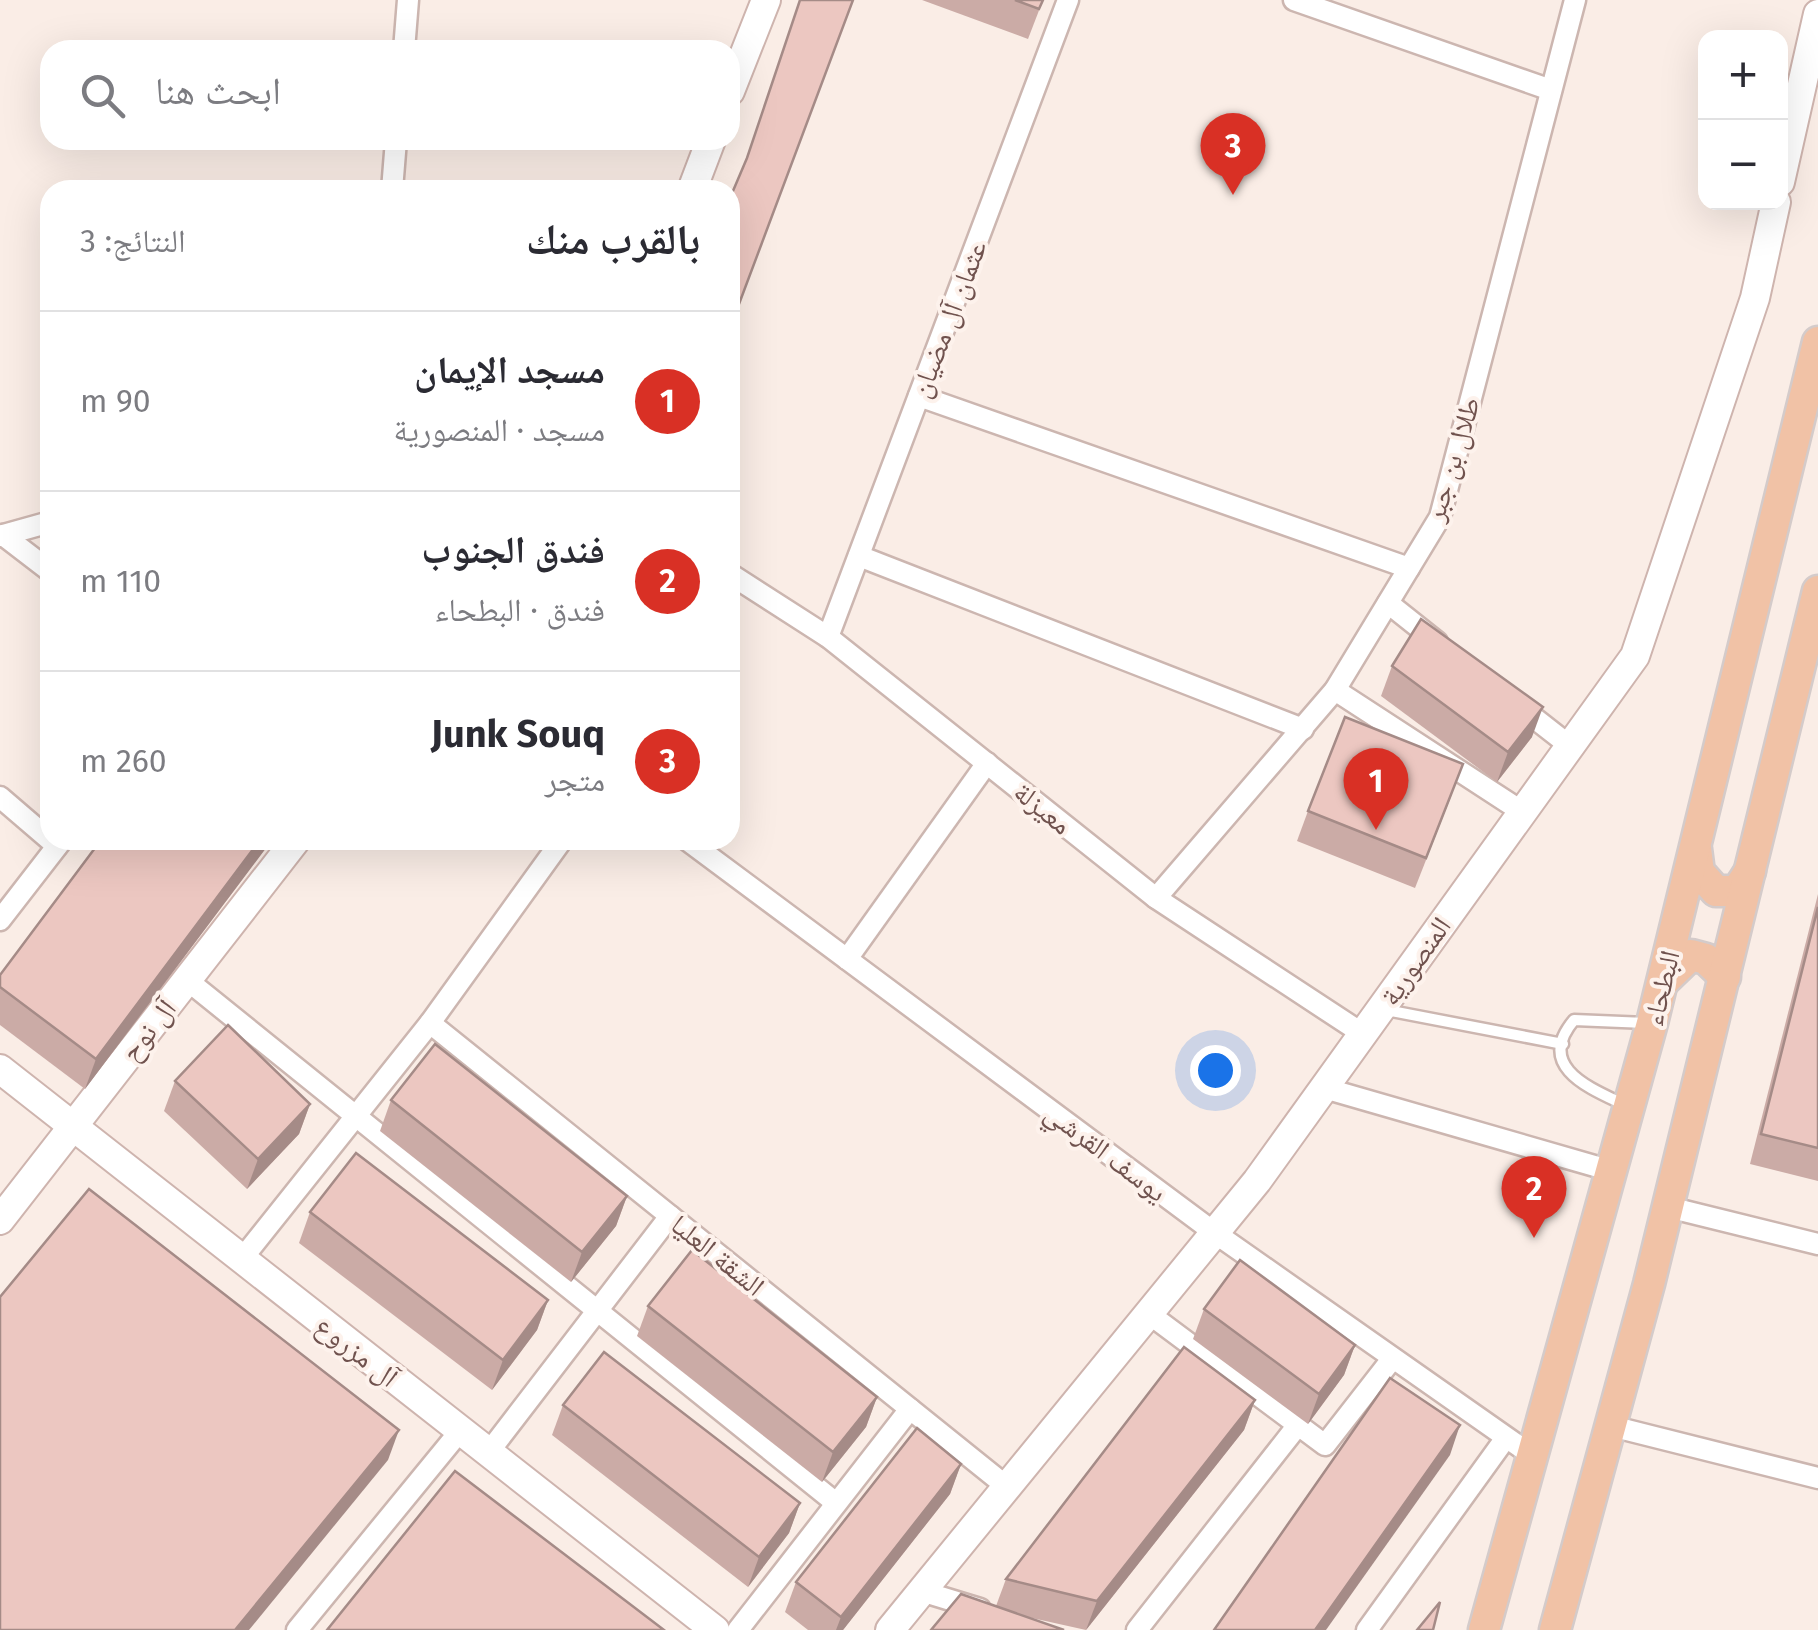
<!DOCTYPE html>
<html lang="ar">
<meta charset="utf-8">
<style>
:root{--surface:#fff;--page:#f7f7f7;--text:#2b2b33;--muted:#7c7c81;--line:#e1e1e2;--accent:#d93025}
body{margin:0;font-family:"Fira Sans","Noto Naskh Arabic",sans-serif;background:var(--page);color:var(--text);direction:rtl}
.controls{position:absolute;right:30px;top:30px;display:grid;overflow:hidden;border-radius:20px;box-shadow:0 10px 40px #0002}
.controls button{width:90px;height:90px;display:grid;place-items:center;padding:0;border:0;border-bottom:2px solid var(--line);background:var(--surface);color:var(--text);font:50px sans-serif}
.you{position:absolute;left:1215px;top:1070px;width:35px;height:35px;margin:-25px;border:8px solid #fff;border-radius:50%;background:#1a73e8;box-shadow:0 0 0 15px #1a73e833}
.badge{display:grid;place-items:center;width:65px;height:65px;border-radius:50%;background:var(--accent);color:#fff;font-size:32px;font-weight:700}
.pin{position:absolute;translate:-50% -82px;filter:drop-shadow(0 2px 5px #0008)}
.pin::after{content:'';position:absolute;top:52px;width:35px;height:30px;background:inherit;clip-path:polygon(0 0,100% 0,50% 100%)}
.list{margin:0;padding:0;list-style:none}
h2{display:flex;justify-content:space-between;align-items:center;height:130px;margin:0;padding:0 40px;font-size:42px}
h2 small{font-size:32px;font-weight:400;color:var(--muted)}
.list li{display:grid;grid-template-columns:65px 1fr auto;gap:30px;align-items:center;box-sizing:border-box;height:180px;padding:0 40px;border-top:2px solid var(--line)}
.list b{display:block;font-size:38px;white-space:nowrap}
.list p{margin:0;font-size:32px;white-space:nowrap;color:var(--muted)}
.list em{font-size:32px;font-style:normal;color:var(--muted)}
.icon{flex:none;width:55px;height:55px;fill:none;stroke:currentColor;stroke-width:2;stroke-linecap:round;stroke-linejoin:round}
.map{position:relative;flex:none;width:1818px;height:1630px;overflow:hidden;direction:ltr}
.search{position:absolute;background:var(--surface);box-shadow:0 10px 40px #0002;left:40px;top:40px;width:700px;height:110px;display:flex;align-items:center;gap:25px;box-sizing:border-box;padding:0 35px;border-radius:30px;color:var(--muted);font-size:38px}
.panel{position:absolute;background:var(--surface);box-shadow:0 10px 40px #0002;left:40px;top:180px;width:700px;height:670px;border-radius:30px;direction:rtl}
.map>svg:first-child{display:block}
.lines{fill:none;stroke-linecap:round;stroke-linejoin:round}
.lane-casing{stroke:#ccb6b0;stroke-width:15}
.street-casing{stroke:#ccb6b0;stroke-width:25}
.secondary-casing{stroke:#ceb4ae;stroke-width:32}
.primary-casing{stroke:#d4cbca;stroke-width:35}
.lane{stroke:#fff;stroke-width:10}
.street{stroke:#fff;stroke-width:20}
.secondary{stroke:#fff;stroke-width:28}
.primary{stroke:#f1c2a6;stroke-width:30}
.wall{fill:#cbaba6}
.shaded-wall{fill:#a58b87}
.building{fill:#ecc7c1;stroke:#a58b87;stroke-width:2.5}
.labels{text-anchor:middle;stroke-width:8;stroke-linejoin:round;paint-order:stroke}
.street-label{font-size:28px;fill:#70524e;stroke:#fdf2ec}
</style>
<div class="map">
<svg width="1818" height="1630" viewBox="0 0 1818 1630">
<rect width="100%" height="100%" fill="#faede6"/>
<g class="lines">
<g class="lane-casing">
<g id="lane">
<path d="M1386,1010L1563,1044"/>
<path d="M1627,1106C1592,1089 1534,1068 1574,1020L1646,1023"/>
</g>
</g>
<g class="street-casing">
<g id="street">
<path d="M1294,0L1551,90"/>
<path d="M404,50L408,0"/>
<path d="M392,190L396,140"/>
<path d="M919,396L1409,568"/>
<path d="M3,535L50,571"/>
<path d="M0,536L50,522"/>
<path d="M859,556L1303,729"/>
<path d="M730,574L828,637L1156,898L1363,1034"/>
<path d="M1388,603L1437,642"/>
<path d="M828,637L1068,0"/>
<path d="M1335,690L1521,811"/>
<path d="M1519,706L1570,746"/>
<path d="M0,797L57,846"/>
<path d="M687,840L1215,1233L1533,1456"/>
<path d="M1156,898L1335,690L1440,517L1575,0"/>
<path d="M0,920L62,840"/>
<path d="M847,959L987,763"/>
<path d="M187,980L836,1503"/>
<path d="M430,1023L1006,1486"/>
<path d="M1324,1088L1612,1171"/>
<path d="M1668,1207L1818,1244"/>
<path d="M241,1260L430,1023L562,840"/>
<path d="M1148,1313L1325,1445L1392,1359"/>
<path d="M1611,1426L1818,1478"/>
<path d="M488,1453L670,1216"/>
<path d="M921,1591L980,1609"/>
<path d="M297,1630L460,1431"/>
<path d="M738,1630L910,1409"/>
<path d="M1137,1630L1298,1425"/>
<path d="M1367,1630L1505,1439"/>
</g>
</g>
<g class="secondary-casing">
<g id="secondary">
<path d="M730,91L766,0"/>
<path d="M1780,182L1818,14"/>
<path d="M692,190L711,140"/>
<path d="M0,1069L715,1630"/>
<path d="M0,1220L296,840"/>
<path d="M890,1630L1257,1181L1635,656L1755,298L1776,202"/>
</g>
</g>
<g class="primary-casing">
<g id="primary">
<path d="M1696,849L1699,872L1716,891H1737L1750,871"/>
<path d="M1663,982L1691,955L1706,959L1725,977"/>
<path d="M1484,1630L1652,1023L1818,342"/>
<path d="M1555,1630L1649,1284L1818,591"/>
</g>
</g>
<use href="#lane" class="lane"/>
<use href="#street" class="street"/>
<use href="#secondary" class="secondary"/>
<use href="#primary" class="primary"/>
</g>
<g class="wall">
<path d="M922,0H1043L1028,39Z"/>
<path d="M1392,666L1532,737L1497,782L1381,696Z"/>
<path d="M1452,794L1415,888L1297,841L1308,811Z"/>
<path d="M101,840H272L85,1089L0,1025V975Z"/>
<path d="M1818,894V1181L1750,1164Z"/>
<path d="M175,1081L310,1104L299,1134L247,1189L164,1111Z"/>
<path d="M391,1100L627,1196L616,1226L571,1282L380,1131Z"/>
<path d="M310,1212L548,1300L537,1330L492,1390L299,1243Z"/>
<path d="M648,1306L877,1397L866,1427L822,1482L637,1336Z"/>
<path d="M1204,1309L1355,1345L1344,1375L1308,1424L1193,1339Z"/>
<path d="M1255,1400L1244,1430L1086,1630L1023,1616L996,1606L1006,1579Z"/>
<path d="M563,1405L800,1503L789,1533L748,1587L552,1435Z"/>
<path d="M961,1464L950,1494L843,1630H808L785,1612L796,1582Z"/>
</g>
<g class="shaded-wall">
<path d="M1543,707L1532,737L1497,782L1508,752Z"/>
<path d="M260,840H272L85,1089L96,1059Z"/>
<path d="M310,1104L299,1134L247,1189L258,1159Z"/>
<path d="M627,1196L616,1226L571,1282L582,1252Z"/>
<path d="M548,1300L537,1330L492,1390L503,1360Z"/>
<path d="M1355,1345L1344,1375L1308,1424L1319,1394Z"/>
<path d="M877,1397L866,1427L822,1482L833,1452Z"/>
<path d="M1255,1400L1244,1430L1086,1630L1097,1601Z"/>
<path d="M1460,1425L1450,1455L1326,1630H1315Z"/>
<path d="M399,1430L388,1460L249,1630H235Z"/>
<path d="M961,1464L950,1494L843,1630H836L841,1617Z"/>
<path d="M800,1503L789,1533L748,1587L759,1557Z"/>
</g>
<g class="building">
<path d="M800,0H853L730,328V198L747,158Z"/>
<path d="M1015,0H1043L1039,9Z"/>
<path d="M1421,619L1543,707L1508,752L1392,666Z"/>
<path d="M1345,717L1463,764L1426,858L1308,811Z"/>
<path d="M101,840H260L96,1059L0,987V975Z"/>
<path d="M1818,907V1148L1761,1134Z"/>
<path d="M228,1025L310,1104L258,1159L175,1081Z"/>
<path d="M435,1044L627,1196L582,1252L391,1100Z"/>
<path d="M356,1153L548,1300L503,1360L310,1212Z"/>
<path d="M89,1189L399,1430L235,1630H0V1297Z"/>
<path d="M692,1250L877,1397L833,1452L648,1306Z"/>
<path d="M1240,1260L1355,1345L1319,1394L1204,1309Z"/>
<path d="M1184,1347L1255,1400L1097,1601L1006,1579Z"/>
<path d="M604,1352L800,1503L759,1557L563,1405Z"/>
<path d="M1390,1378L1460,1425L1315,1630H1214Z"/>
<path d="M917,1428L961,1464L841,1617L796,1582Z"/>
<path d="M455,1471L664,1630H327Z"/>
<path d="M961,1594L1064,1630H931Z"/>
<path d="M1440,1602L1433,1630H1417Z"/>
</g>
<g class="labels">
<g class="street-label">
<text transform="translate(948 319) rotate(-69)" y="10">عثمان آل مضيان</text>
<text transform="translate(1452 459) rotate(-73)" y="10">طلال بن جبر</text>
<text transform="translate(1043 808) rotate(39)" y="10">معيزلة</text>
<text transform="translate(1415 961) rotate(-55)" y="10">المنصورية</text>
<text transform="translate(1661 988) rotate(-76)" y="10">البطحاء</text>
<text transform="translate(148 1030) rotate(-52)" y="10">آل نوح</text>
<text transform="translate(1106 1152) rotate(37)" y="10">يوسف القرشي</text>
<text transform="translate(718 1255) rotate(39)" y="10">الشقة العليا</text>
<text transform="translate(357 1351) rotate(38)" y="10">آل مزروع</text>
</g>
</g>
</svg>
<div class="controls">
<button>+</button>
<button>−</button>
</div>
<div class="you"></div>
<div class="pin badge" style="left:1376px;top:830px">1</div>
<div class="pin badge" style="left:1534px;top:1238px">2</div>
<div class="pin badge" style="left:1233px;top:195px">3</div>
<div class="search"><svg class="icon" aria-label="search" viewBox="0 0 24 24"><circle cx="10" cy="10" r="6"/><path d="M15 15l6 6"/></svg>ابحث هنا</div>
<section class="panel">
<h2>بالقرب منك<small>النتائج: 3</small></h2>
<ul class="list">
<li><span class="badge">1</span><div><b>مسجد الإيمان</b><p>مسجد · المنصورية</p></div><em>90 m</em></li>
<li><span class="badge">2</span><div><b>فندق الجنوب</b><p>فندق · البطحاء</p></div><em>110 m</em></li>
<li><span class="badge">3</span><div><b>Junk Souq</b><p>متجر</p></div><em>260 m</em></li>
</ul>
</section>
</div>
